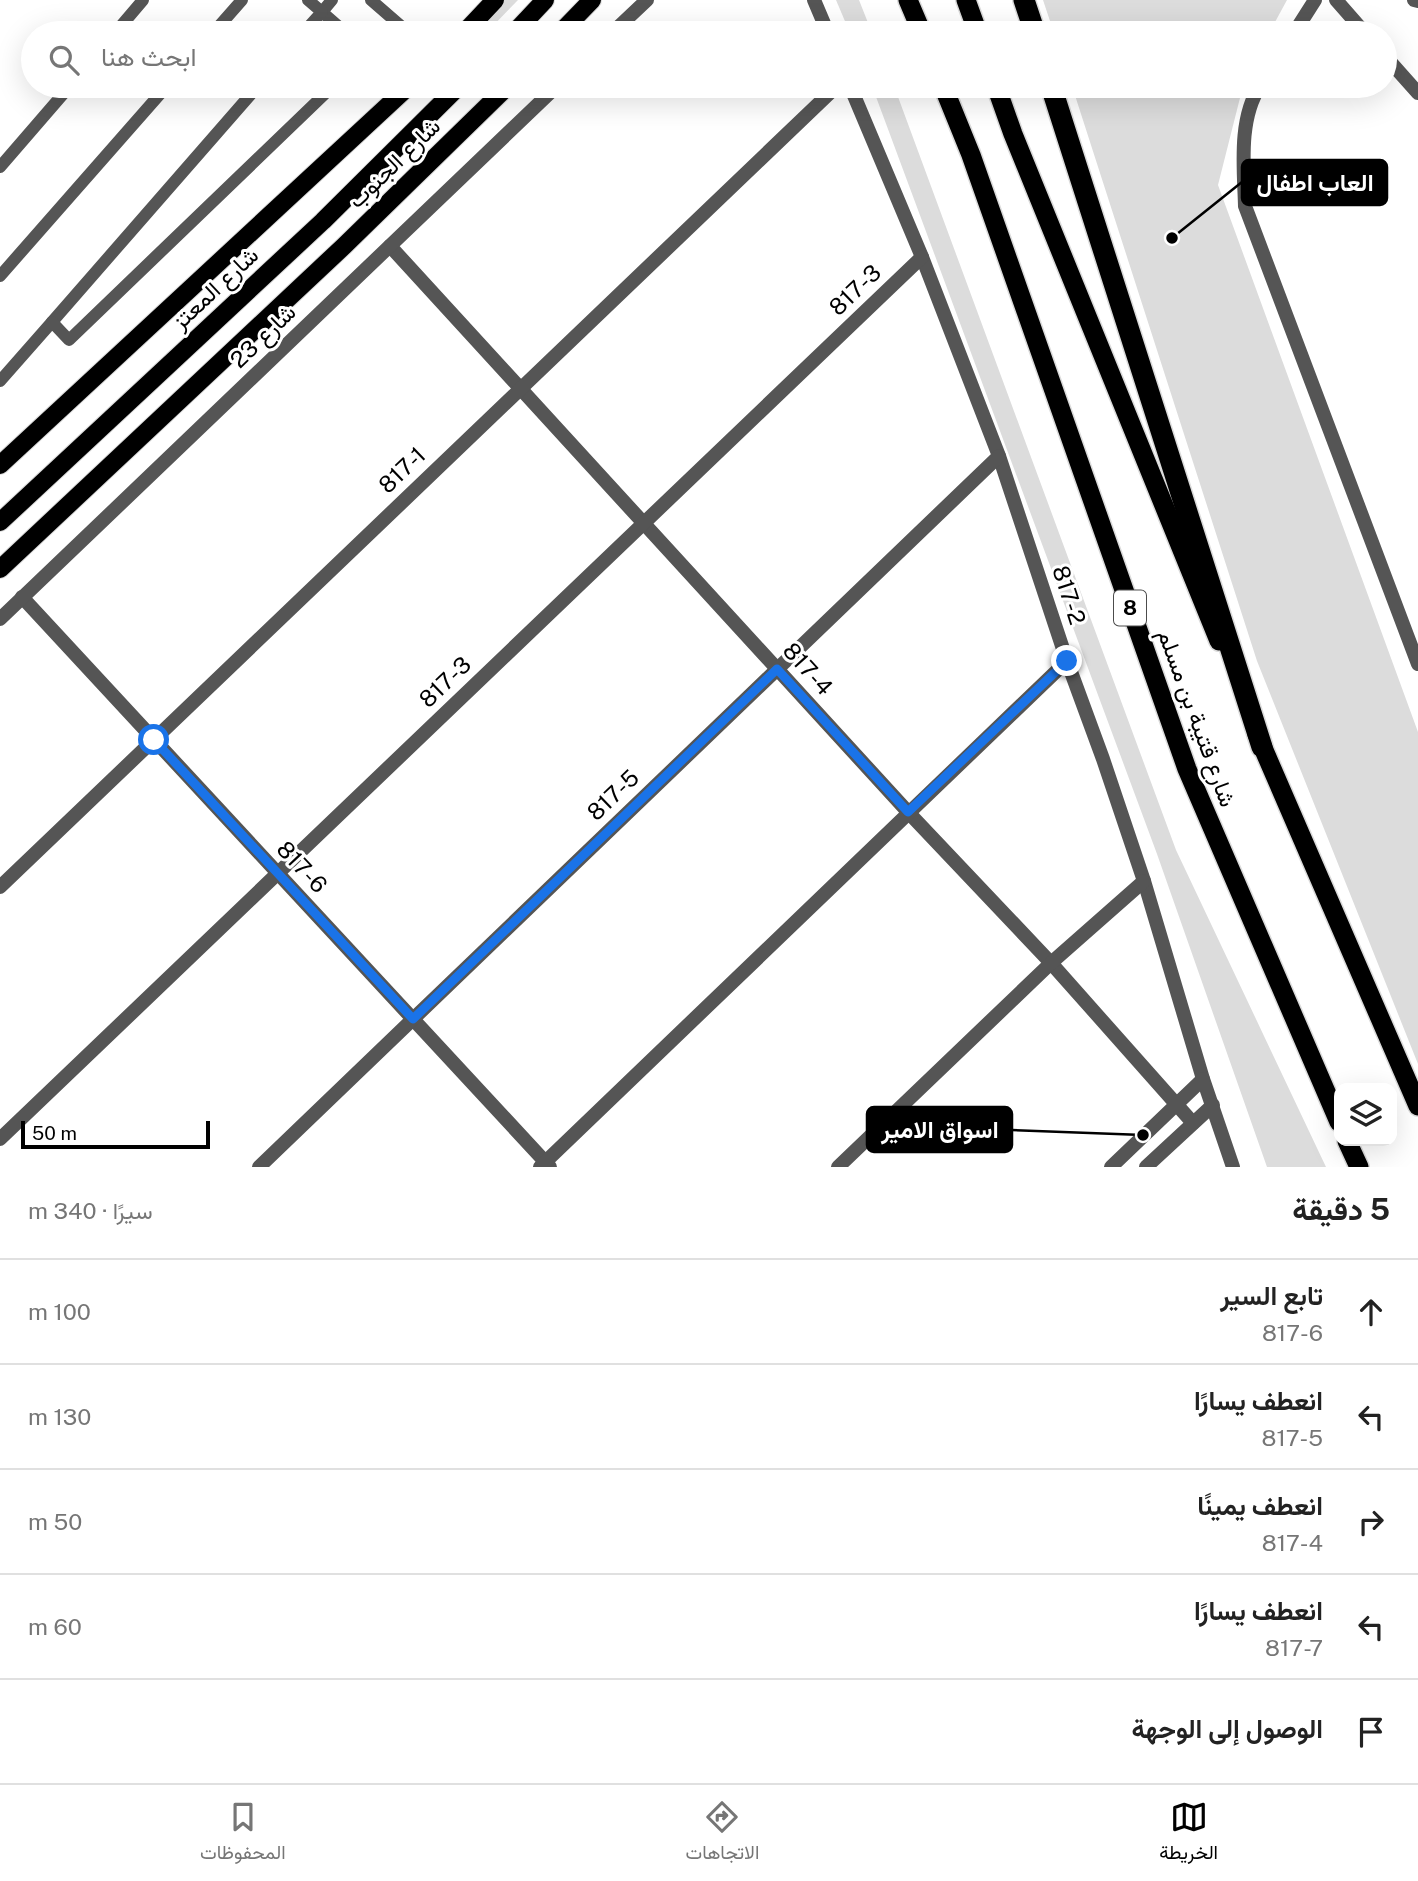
<!DOCTYPE html>
<html lang="ar">
<meta charset="utf-8">
<style>
:root{--surface:#fff;--page:#f2f2f2;--text:#222;--muted:#767676;--line:#e0e0e0;--accent:#000}
body{margin:0;font-family:"Public Sans",Vazirmatn,sans-serif;background:var(--page);color:var(--text);direction:rtl}
.controls{position:absolute;right:21px;bottom:21px;display:grid;overflow:hidden;border-radius:14px;box-shadow:0 7px 28px #0002}
.controls button{width:63px;height:63px;display:grid;place-items:center;padding:0;border:0;border-bottom:2px solid var(--line);background:var(--surface);color:var(--text);font:35px sans-serif}
.scale{position:absolute;left:21px;bottom:18px;width:189px;box-sizing:border-box;padding-left:7px;border:4px solid #000;border-top:0;font-size:19px;line-height:24px;white-space:nowrap;color:#000;-webkit-text-stroke:5px #fff;paint-order:stroke}
.stop{position:absolute;width:21px;height:21px;margin:-16px;border:5px solid #1a73e8;border-radius:50%;background:#fff}
.stop.end{background:#1a73e8;border-color:#fff;box-shadow:0 2px 7px #0008}
.list{margin:0;padding:0;list-style:none}
h2{display:flex;justify-content:space-between;align-items:center;height:91px;margin:0;padding:0 28px;font-size:30px}
h2 small{font-size:23px;font-weight:400;color:var(--muted)}
.list li{display:grid;grid-template-columns:46px 1fr auto;gap:21px;align-items:center;box-sizing:border-box;height:105px;padding:0 28px;border-top:2px solid var(--line)}
.list b{display:block;font-size:26px;white-space:nowrap}
.list p{margin:0;font-size:23px;white-space:nowrap;color:var(--muted)}
.list em{font-size:23px;font-style:normal;color:var(--muted)}
.icon{flex:none;width:38px;height:38px;fill:none;stroke:currentColor;stroke-width:2;stroke-linecap:round;stroke-linejoin:round}
.map{position:relative;flex:none;width:1418px;height:1167px;overflow:hidden;direction:ltr}
.search{position:absolute;background:var(--surface);box-shadow:0 7px 28px #0002;left:21px;right:21px;top:21px;height:77px;display:flex;align-items:center;gap:18px;box-sizing:border-box;padding:0 24px;border-radius:38px;color:var(--muted);font-size:26px}
.sheet{height:616px;background:var(--surface)}
nav{display:flex;justify-content:space-around;align-items:center;box-sizing:border-box;height:98px;border-top:2px solid var(--line);background:var(--surface);font-size:19px;color:var(--muted)}
nav a{display:grid;justify-items:center;gap:4px}
nav .on{color:var(--accent)}
.map>svg:first-child{display:block}
.green{fill:#dcdcdc}
.lines{fill:none;stroke-linecap:round;stroke-linejoin:round}
.primary-casing{stroke:#dbdbdb;stroke-width:20}
.trunk-casing{stroke:#dbdbdb;stroke-width:22}
.motorway-casing{stroke:#dbdbdb;stroke-width:24}
.service{stroke:#555;stroke-width:12}
.minor{stroke:#555;stroke-width:14}
.primary{stroke:#000;stroke-width:18}
.trunk{stroke:#000;stroke-width:19}
.motorway{stroke:#000;stroke-width:21}
.route{stroke:#1a73e8;stroke-width:9}
.labels{text-anchor:middle;stroke-width:6;stroke-linejoin:round;paint-order:stroke}
.shield{fill:#fff;stroke:#4c4c4c;stroke-width:2}
.shield-label{font-size:21px;font-weight:bold;fill:#000}
.street-label{font-size:23px;fill:#000;stroke:#fff}
.leader{fill:none;stroke:#000;stroke-width:2.5}
.callout-dot{fill:#000;stroke:#fff;stroke-width:2.5}
.callout{fill:#000;stroke:#000;stroke-width:2.5}
.callout-label{font-size:24px;text-anchor:middle;font-weight:bold;fill:#fff}
</style>
<div class="map">
<svg width="1418" height="1167" viewBox="0 0 1418 1167">
<rect width="100%" height="100%" fill="#fff"/>
<g class="green">
<path d="M504,0H518L486,33H477Z"/>
<path d="M836,0H859L872,33H850Z"/>
<path d="M1043,0H1287L1269,33H1054Z"/>
<path d="M872,86H894L1176,850L1326,1167H1267L1157,854Z"/>
<path d="M1072,86H1243L1218,185L1418,732V1064L1257,661Z"/>
</g>
<g class="lines">
<g class="primary-casing">
<g id="primary">
<path d="M464,33L495,0"/>
<path d="M514,33L545,0"/>
<path d="M560,33L592,0"/>
<path d="M0,465L409,86"/>
<path d="M0,522L323,221L459,86"/>
<path d="M0,569L344,246L508,86"/>
</g>
</g>
<g class="trunk-casing">
<g id="trunk">
<path d="M908,0L922,33"/>
<path d="M966,0L978,33"/>
<path d="M943,86L971,155L1187,769L1339,1122"/>
<path d="M996,86L1013,134L1219,641"/>
<path d="M1257,734L1418,1106"/>
<path d="M1347,1141L1359,1167"/>
</g>
</g>
<g class="motorway-casing">
<g id="motorway">
<path d="M1024,0L1035,33"/>
<path d="M1051,86L1262,747"/>
</g>
</g>
<g class="service">
<path d="M332,0L322,12L346,33"/>
<path d="M371,0L409,33"/>
<path d="M115,33L143,0"/>
<path d="M213,33L242,0"/>
<path d="M303,33L322,12L308,0"/>
<path d="M0,167L70,86"/>
<path d="M0,276L167,86"/>
<path d="M52,322L258,86"/>
<path d="M0,381L52,322L69,340L333,86"/>
</g>
<g class="minor">
<path d="M814,0L828,33"/>
<path d="M1336,0L1365,33"/>
<path d="M1414,0L1418,1"/>
<path d="M612,33L647,0"/>
<path d="M1294,33L1315,0"/>
<path d="M1385,56L1418,93"/>
<path d="M850,86L922,257L999,456L1067,661L1103,759L1144,881L1203,1079L1233,1167"/>
<path d="M1260,86C1238,119 1244,169 1245,206L1418,664"/>
<path d="M390,246L908,812L1051,963L1193,1123"/>
<path d="M22,597L550,1167"/>
<path d="M0,619L557,86"/>
<path d="M0,887L837,86"/>
<path d="M0,1139L922,257"/>
<path d="M259,1167L999,456"/>
<path d="M540,1167L1067,661"/>
<path d="M838,1167L1051,963L1144,881"/>
<path d="M1111,1167L1203,1079"/>
<path d="M1146,1167L1213,1105"/>
</g>
<use href="#primary" class="primary"/>
<use href="#trunk" class="trunk"/>
<use href="#motorway" class="motorway"/>
</g>
<g class="lines">
<path class="route" d="M154,740L413,1019L777,669L908,812L1067,661"/>
</g>
<g class="labels">
<rect class="shield" x="1114" y="590.5" width="32" height="35" rx="5"/>
<g class="shield-label">
<text x="1130" y="615">8</text>
</g>
<g class="street-label">
<text transform="translate(394 163) rotate(-44)" y="8">شارع الجنوب</text>
<text transform="translate(215 288) rotate(-43)" y="8">شارع المعتز</text>
<text transform="translate(855 290) rotate(-44)" y="8">817-3</text>
<text transform="translate(263 336) rotate(-44)" y="8">شارع 23</text>
<text transform="translate(402 470) rotate(-44)" y="8">817-1</text>
<text transform="translate(1069 595) rotate(72)" y="8">817-2</text>
<text transform="translate(808 669) rotate(48)" y="8">817-4</text>
<text transform="translate(445 682) rotate(-44)" y="8">817-3</text>
<text transform="translate(1197 718) rotate(70)" y="8">شارع قتيبة بن مسلم</text>
<text transform="translate(613 795) rotate(-44)" y="8">817-5</text>
<text transform="translate(302 867) rotate(47)" y="8">817-6</text>
</g>
</g>
<path class="leader" d="M1172 238L1242 182M1143 1135L1012 1130"/>
<g class="callout-dot">
<circle cx="1172" cy="238" r="7"/>
<circle cx="1143" cy="1135" r="7"/>
</g>
<g class="callout">
<rect x="1242" y="160" width="145" height="45" rx="7"/>
<rect x="867" y="1107" width="145" height="45" rx="7"/>
</g>
<g class="callout-label">
<text x="1315" y="191">العاب اطفال</text>
<text x="940" y="1138">اسواق الامير</text>
</g>
</svg>
<div class="controls">
<button><svg class="icon" aria-label="layers" viewBox="0 0 24 24"><path d="M12 4l9 5-9 5-9-5zM3 14l9 5 9-5"/></svg></button>
</div>
<div class="scale">50 m</div>
<div class="stop" style="left:154px;top:740px"></div>
<div class="stop end" style="left:1067px;top:661px"></div>
<div class="search"><svg class="icon" aria-label="search" viewBox="0 0 24 24"><circle cx="10" cy="10" r="6"/><path d="M15 15l6 6"/></svg>ابحث هنا</div>
</div>
<section class="sheet">
<h2>5 دقيقة<small>سيرًا · 340 m</small></h2>
<ul class="list">
<li><svg class="icon" aria-label="ahead" viewBox="0 0 24 24"><path d="M12 20V5M6 11l6-6 6 6"/></svg><div><b>تابع السير</b><p>817-6</p></div><em>100 m</em></li>
<li><svg class="icon" aria-label="left" viewBox="0 0 24 24"><path d="M17 20v-9H6M10 6l-5 5 5 5"/></svg><div><b>انعطف يسارًا</b><p>817-5</p></div><em>130 m</em></li>
<li><svg class="icon" aria-label="right" viewBox="0 0 24 24"><path d="M7 20v-9h11M14 6l5 5-5 5"/></svg><div><b>انعطف يمينًا</b><p>817-4</p></div><em>50 m</em></li>
<li><svg class="icon" aria-label="left" viewBox="0 0 24 24"><path d="M17 20v-9H6M10 6l-5 5 5 5"/></svg><div><b>انعطف يسارًا</b><p>817-7</p></div><em>60 m</em></li>
<li><svg class="icon" aria-label="arrive" viewBox="0 0 24 24"><path d="M6 21V4h12l-3 4 3 4H6"/></svg><div><b>الوصول إلى الوجهة</b></div></li>
</ul>
</section>
<nav>
<a class="on"><svg class="icon" aria-label="map" viewBox="0 0 24 24"><path d="M3 6l6-2 6 2 6-2v14l-6 2-6-2-6 2zM9 4v14M15 6v14"/></svg>الخريطة</a>
<a><svg class="icon" aria-label="directions" viewBox="0 0 24 24"><path d="M12 3l9 9-9 9-9-9zM9 14v-3h6M13 9l2 2-2 2"/></svg>الاتجاهات</a>
<a><svg class="icon" aria-label="saved" viewBox="0 0 24 24"><path d="M7 4h10v16l-5-4-5 4z"/></svg>المحفوظات</a>
</nav>
